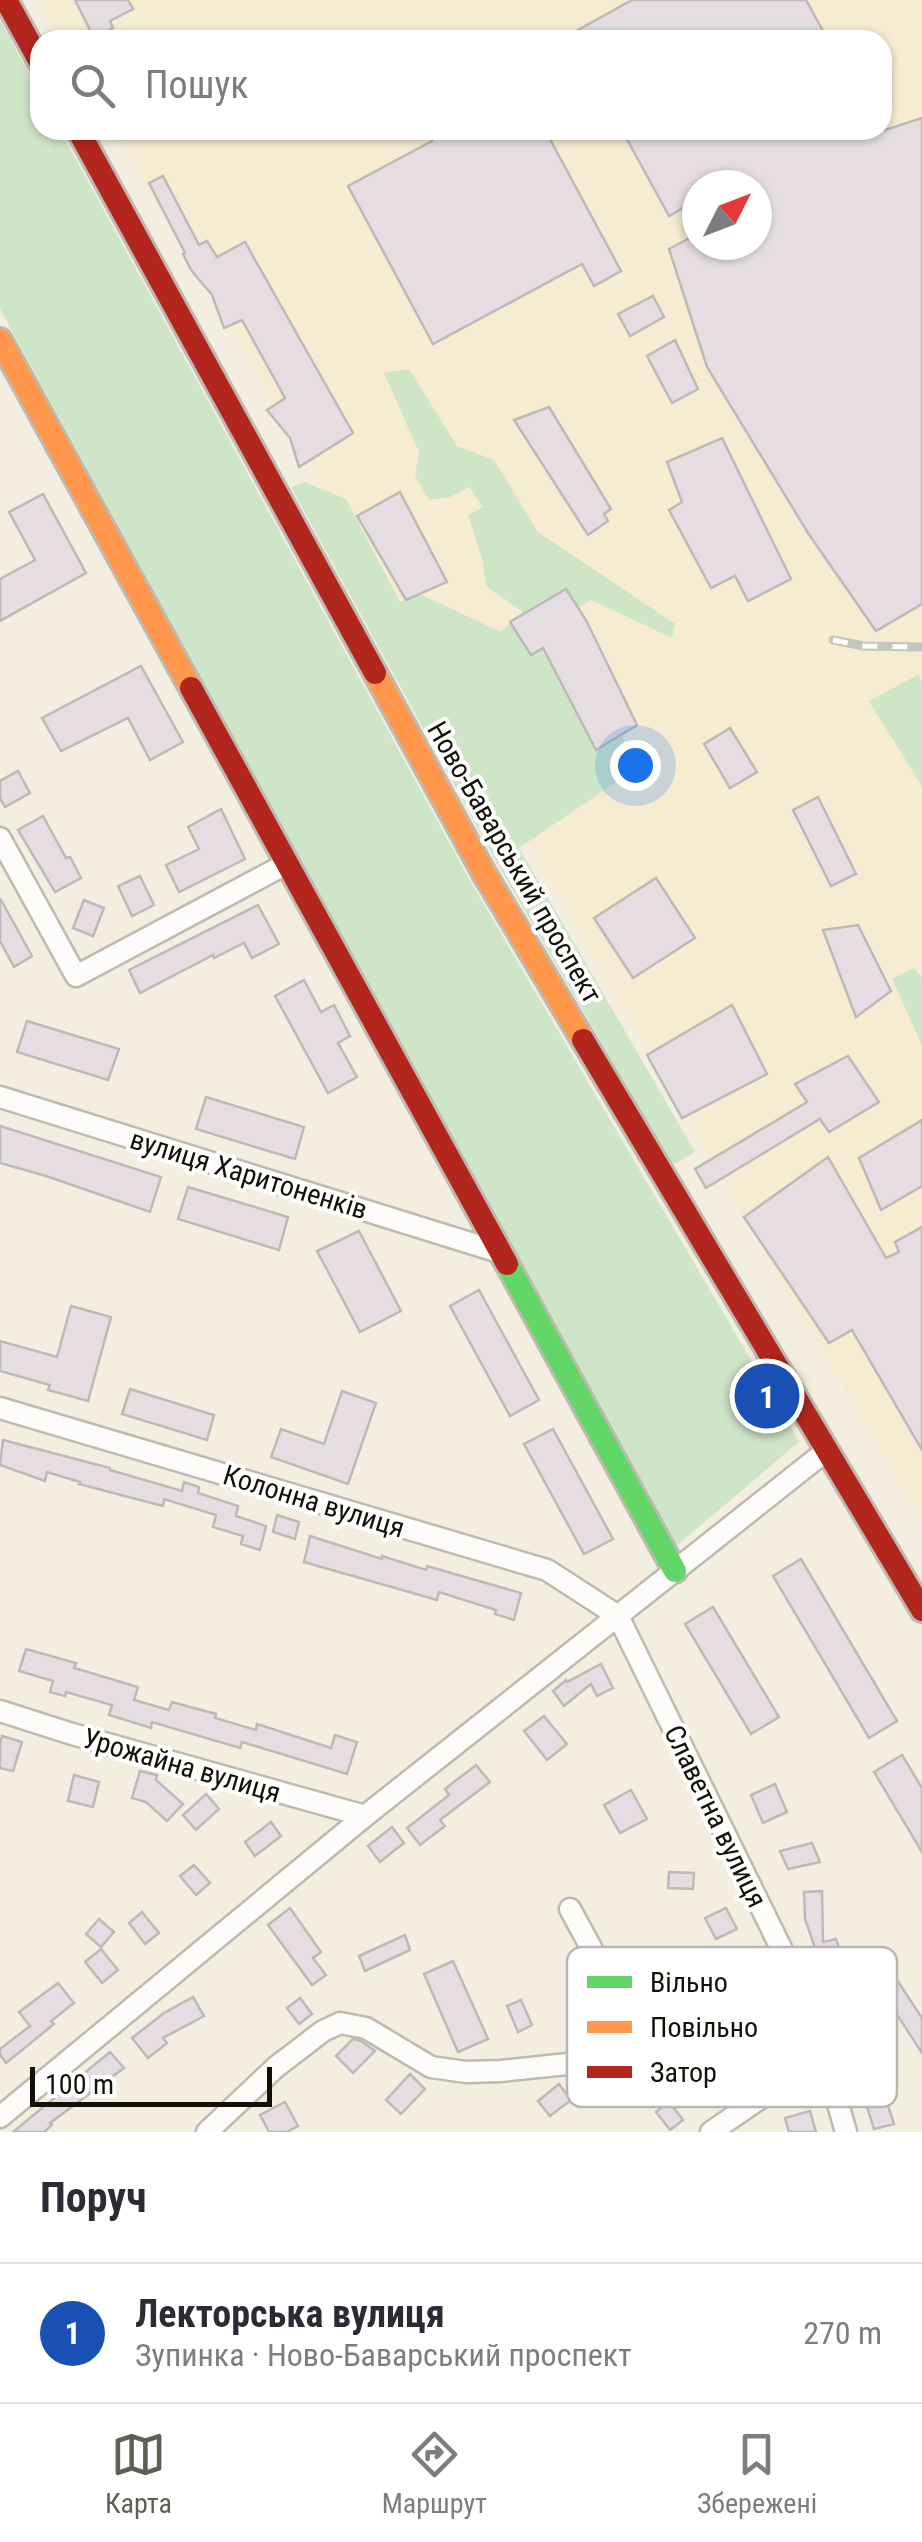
<!DOCTYPE html>
<html lang="uk">
<meta charset="utf-8">
<style>
:root{--surface:#fff;--page:#f7f7f7;--text:#2b2b33;--muted:#7c7c81;--line:#e1e1e2;--accent:#615e53}
body{margin:0;font-family:"Roboto Condensed",sans-serif;background:var(--page);color:var(--text)}
.compass{position:absolute;left:682px;top:170px;width:90px;height:90px;border-radius:50%;background:var(--surface);box-shadow:0 2px 8px #0004;rotate:48deg}
.scale{position:absolute;left:30px;bottom:25px;width:242px;box-sizing:border-box;padding-left:10px;border:5px solid #131007;border-top:0;font-size:28px;line-height:35px;white-space:nowrap;color:#131007;-webkit-text-stroke:8px #fff;paint-order:stroke}
.you{position:absolute;left:635px;top:765px;width:35px;height:35px;margin:-25px;border:8px solid #fff;border-radius:50%;background:#1a73e8;box-shadow:0 0 0 15px #1a73e833}
.badge{display:grid;place-items:center;width:65px;height:65px;border-radius:50%;background:var(--accent);color:#fff;font-size:32px;font-weight:700}
.pin{position:absolute;translate:-50% -50%;border:5px solid #fff;box-shadow:0 2px 10px #0006}
.list{margin:0;padding:0;list-style:none}
h2{display:flex;justify-content:space-between;align-items:center;height:130px;margin:0;padding:0 40px;font-size:42px}
h2 small{font-size:32px;font-weight:400;color:var(--muted)}
.list li{display:grid;grid-template-columns:65px 1fr auto;gap:30px;align-items:center;box-sizing:border-box;height:140px;padding:0 40px;border-top:2px solid var(--line)}
.list b{display:block;font-size:38px;white-space:nowrap}
.list p{margin:0;font-size:32px;white-space:nowrap;color:var(--muted)}
.list em{font-size:32px;font-style:normal;color:var(--muted)}
.icon{flex:none;width:55px;height:55px;fill:none;stroke:currentColor;stroke-width:2;stroke-linecap:round;stroke-linejoin:round}
.map{position:relative;flex:none;width:922px;height:2132px;overflow:hidden}
.search{position:absolute;background:var(--surface);box-shadow:0 2px 8px #0004;left:30px;right:30px;top:30px;height:110px;display:flex;align-items:center;gap:25px;box-sizing:border-box;padding:0 35px;border-radius:30px;color:var(--muted);font-size:38px}
.sheet{height:270px;background:var(--surface)}
nav{display:flex;justify-content:space-around;align-items:center;box-sizing:border-box;height:140px;border-top:2px solid var(--line);background:var(--surface);font-size:28px;color:var(--muted)}
nav a{display:grid;justify-items:center;gap:5px}
nav .on{color:var(--accent)}
.map>svg:first-child{display:block}
.built{fill:#f5ecd2;fill-rule:evenodd}
.green{fill:#cfe5c7}
.building{fill:#e5dde2;stroke:#bdb9b7;stroke-width:2.5}
.lines{fill:none;stroke-linecap:round;stroke-linejoin:round}
.street-casing{stroke:#bebaaf;stroke-width:25}
.fast-casing{stroke:#bebaaf;stroke-width:28}
.slow-casing{stroke:#bebaaf;stroke-width:28}
.jam-casing{stroke:#bebaaf;stroke-width:28}
.street{stroke:#fdfcfa;stroke-width:20}
.fast{stroke:#63d668;stroke-width:22}
.slow{stroke:#ff974d;stroke-width:22}
.jam{stroke:#b3261e;stroke-width:22}
.rail-casing{stroke:#c4c4c0;stroke-width:9}
.rail{stroke:#fff;stroke-width:5;stroke-dasharray:15;stroke-linecap:butt}
.labels{text-anchor:middle;stroke-width:8;stroke-linejoin:round;paint-order:stroke}
.street-label{font-size:28px;fill:#131007;stroke:#fff}
.key{fill:#fff;stroke:#b8b7b5;stroke-width:2.5}
.key-label{font-size:28px;fill:#131007}
</style>
<div class="map">
<svg width="922" height="2132" viewBox="0 0 922 2132">
<rect width="100%" height="100%" fill="#f3eedf"/>
<path class="built" d="M39,0H922V1523L114,130H882V40H62ZM697,185H757V245H697Z"/>
<g class="green">
<path d="M0,20L40,93V130H60L469,879L799,1442L675,1547L0,309Z"/>
<path d="M409,369L457,446L494,460L538,532L675,624L672,638L591,600L535,634L592,745L620,729L634,770L519,848L695,1152L673,1165L498,865L291,487L305,482L346,499L400,602L420,594L501,632L523,612L486,586L483,562L468,515L483,507L469,487L450,497L429,500L415,476L419,452L384,373Z"/>
<path d="M918,675L922,681V786L869,701Z"/>
<path d="M914,968L922,977V1045L892,979Z"/>
</g>
<g class="building">
<path d="M75,0H128L133,9L110,21L113,28L94,38Z"/>
<path d="M632,0H806L828,40H583L578,30Z"/>
<path d="M922,118V604L876,631L808,533L707,367L669,249L697,234V245H757V185H697V224L685,207L669,216L622,130H885Z"/>
<path d="M426,130H545L621,271L594,286L582,264L433,344L348,186L432,141Z"/>
<path d="M163,176L199,245L207,241L217,257L245,242L353,433L299,467L290,438L267,410L285,398L242,320L224,328L212,295L191,270L183,254L185,253L149,183Z"/>
<path d="M653,296L664,317L630,336L618,314Z"/>
<path d="M675,340L698,389L672,403L647,356Z"/>
<path d="M549,407L611,509L604,514L608,521L588,535L514,420Z"/>
<path d="M722,438L791,579L748,601L735,576L711,588L669,510L682,502L667,462Z"/>
<path d="M400,492L447,582L406,600L357,516Z"/>
<path d="M43,494L86,573L0,621V579L35,560L9,512Z"/>
<path d="M566,589L586,620L637,725L596,750L543,648L531,655L510,622Z"/>
<path d="M141,666L183,742L150,760L128,718L61,751L42,718Z"/>
<path d="M730,728L757,772L730,788L704,744Z"/>
<path d="M18,771L30,793L5,807L0,798V781Z"/>
<path d="M818,797L856,874L831,886L793,810Z"/>
<path d="M221,809L245,859L179,892L166,865L199,849L188,827Z"/>
<path d="M43,816L66,858L70,857L81,878L55,892L18,830Z"/>
<path d="M140,876L154,905L132,916L118,886Z"/>
<path d="M656,878L695,938L633,978L594,918Z"/>
<path d="M0,898L32,956L14,967L0,941Z"/>
<path d="M84,900L104,908L93,936L73,928Z"/>
<path d="M258,905L279,944L252,958L244,943L214,958L213,955L140,993L129,970Z"/>
<path d="M858,925L891,991L856,1017L823,930Z"/>
<path d="M304,980L321,1012L334,1005L350,1036L338,1043L357,1077L328,1093L275,996Z"/>
<path d="M732,1005L767,1074L682,1118L647,1055Z"/>
<path d="M27,1021L119,1049L108,1080L17,1052Z"/>
<path d="M848,1056L879,1102L829,1132L820,1119L706,1188L695,1169L807,1102L795,1084Z"/>
<path d="M206,1097L304,1127L295,1159L196,1129Z"/>
<path d="M922,1120V1186L881,1210L859,1158Z"/>
<path d="M0,1126L161,1177L150,1212L46,1176L0,1163Z"/>
<path d="M828,1157L886,1258L899,1252L895,1242L922,1227V1450L852,1330L829,1343L744,1217Z"/>
<path d="M188,1187L288,1217L279,1250L178,1219Z"/>
<path d="M359,1231L401,1311L360,1332L317,1251Z"/>
<path d="M479,1290L539,1400L510,1416L450,1306Z"/>
<path d="M71,1306L111,1317L88,1401L48,1390L50,1385L0,1371V1341L57,1357Z"/>
<path d="M130,1389L214,1415L207,1440L122,1414Z"/>
<path d="M342,1391L376,1403L348,1484L271,1457L281,1429L324,1444Z"/>
<path d="M553,1429L613,1539L584,1554L524,1444Z"/>
<path d="M3,1440L110,1468V1470L182,1491L184,1482L199,1487L198,1493L238,1506L236,1516L266,1526L260,1550L241,1544L243,1536L213,1527L216,1515L164,1499L163,1506L132,1498L79,1484L80,1482L47,1472L45,1481L0,1465Z"/>
<path d="M277,1515L299,1522L295,1539L273,1532Z"/>
<path d="M310,1536L382,1559V1556L426,1570L427,1566L521,1593L514,1620L495,1614L496,1610L439,1592L437,1600L304,1562Z"/>
<path d="M801,1559L897,1721L869,1738L773,1576Z"/>
<path d="M713,1607L779,1717L751,1734L685,1624Z"/>
<path d="M26,1649L76,1663L74,1668L138,1687L134,1700L169,1710L172,1702L216,1714L215,1718L256,1730L257,1724L331,1748L335,1735L357,1742L347,1774L242,1742L240,1748L152,1722L151,1728L109,1715L112,1705L66,1692L65,1696L50,1692L53,1681L19,1671Z"/>
<path d="M601,1664L613,1688L597,1696L591,1684L564,1706L553,1691L566,1680L567,1682Z"/>
<path d="M544,1716L567,1744L547,1760L524,1731Z"/>
<path d="M2,1736L22,1742L13,1771L0,1768V1744Z"/>
<path d="M902,1755L922,1788V1852L874,1772Z"/>
<path d="M476,1765L490,1782L440,1820L445,1826L420,1845L407,1828L449,1795L445,1789Z"/>
<path d="M140,1771L157,1775L156,1780L183,1804L167,1821L146,1802L132,1798Z"/>
<path d="M74,1775L99,1782L93,1807L68,1801Z"/>
<path d="M775,1784L787,1812L763,1823L751,1795Z"/>
<path d="M631,1790L647,1819L620,1833L604,1805Z"/>
<path d="M206,1794L219,1809L196,1830L183,1815Z"/>
<path d="M271,1822L281,1836L255,1856L245,1842Z"/>
<path d="M392,1827L404,1843L380,1862L368,1846Z"/>
<path d="M812,1843L820,1862L788,1869L780,1851Z"/>
<path d="M194,1865L210,1883L196,1895L180,1876Z"/>
<path d="M669,1872L694,1873L693,1889L668,1888Z"/>
<path d="M822,1891L823,1942L836,1939L844,1963L822,1968L805,1919L804,1892Z"/>
<path d="M290,1908L321,1952L313,1958L326,1975L312,1985L268,1925Z"/>
<path d="M726,1908L737,1929L716,1939L705,1918Z"/>
<path d="M142,1912L159,1933L145,1944L129,1923Z"/>
<path d="M99,1919L114,1932L101,1947L86,1934Z"/>
<path d="M405,1935L410,1950L365,1971L359,1956Z"/>
<path d="M101,1949L118,1970L102,1983L85,1962Z"/>
<path d="M453,1961L488,2039L458,2052L424,1974Z"/>
<path d="M897,1980L922,2018V2053L881,1990Z"/>
<path d="M58,1983L74,2003L51,2021L54,2024L6,2063L0,2055V2049L30,2026L19,2012Z"/>
<path d="M193,1997L204,2016L163,2038L167,2043L148,2058L132,2038L164,2013Z"/>
<path d="M300,1998L312,2014L299,2024L287,2008Z"/>
<path d="M521,2000L532,2025L518,2032L507,2006Z"/>
<path d="M353,2039L361,2041L375,2051L353,2073L336,2056Z"/>
<path d="M110,2052L124,2068L50,2123L52,2125L44,2132H13Z"/>
<path d="M879,2053L886,2083L881,2084L894,2124L874,2129L852,2060Z"/>
<path d="M410,2074L425,2089L401,2114L386,2100Z"/>
<path d="M559,2084L571,2100L550,2116L538,2101Z"/>
<path d="M285,2102L298,2126L287,2132H269L260,2115Z"/>
<path d="M669,2102L683,2120L670,2130L656,2112Z"/>
<path d="M810,2111L816,2132H789L785,2118Z"/>
</g>
<g class="lines">
<g class="street-casing">
<g id="street">
<path d="M0,838L76,976L286,864"/>
<path d="M0,1097L499,1252"/>
<path d="M0,1408L547,1570L618,1616L781,1948L824,2055L846,2132"/>
<path d="M0,1711L72,1734L365,1816"/>
<path d="M570,1909L652,2060"/>
<path d="M0,2117L365,1816L826,1451"/>
<path d="M207,2132L276,2067L323,2031L340,2023L366,2028L431,2067L466,2072L501,2071L586,2062L824,2055"/>
<path d="M711,2132L822,2056"/>
</g>
</g>
<g class="fast-casing">
<path id="fast" d="M507,1264L675,1571"/>
</g>
<g class="slow-casing">
<g id="slow">
<path d="M0,340L191,688"/>
<path d="M375,673L484,873L583,1040"/>
</g>
</g>
<g class="jam-casing">
<g id="jam">
<path d="M6,0L40,62"/>
<path d="M78,130L375,673"/>
<path d="M191,688L507,1264"/>
<path d="M583,1040L922,1610"/>
</g>
</g>
<use href="#street" class="street"/>
<use href="#fast" class="fast"/>
<use href="#slow" class="slow"/>
<use href="#jam" class="jam"/>
<g class="rail-casing">
<path id="rail" d="M833,640L864,646L922,647"/>
</g>
<use href="#rail" class="rail"/>
</g>
<g class="labels">
<g class="street-label">
<text transform="translate(515 862) rotate(60)" y="10">Ново-Баварський проспект</text>
<text transform="translate(249 1174) rotate(17)" y="10">вулиця Харитоненків</text>
<text transform="translate(314 1501) rotate(17)" y="10">Колонна вулиця</text>
<text transform="translate(182 1765) rotate(16)" y="10">Урожайна вулиця</text>
<text transform="translate(716 1816) rotate(64)" y="10">Славетна вулиця</text>
</g>
</g>
<rect x="567" y="1947" width="330" height="160" rx="15" class="key"/>
<rect x="587" y="1976" width="45" height="12" fill="#63d668"/>
<rect x="587" y="2021" width="45" height="12" fill="#ff974d"/>
<rect x="587" y="2066" width="45" height="12" fill="#b3261e"/>
<g class="key-label">
<text x="650" y="1992">Вільно</text>
<text x="650" y="2037">Повільно</text>
<text x="650" y="2082">Затор</text>
</g>
</svg>
<svg class="compass" viewBox="-18 -18 36 36"><path d="M0-13l5 13h-10z" fill="#e53935"/><path d="M0 13l5-13h-10z" fill="#7c7c81"/></svg>
<div class="scale">100 m</div>
<div class="you"></div>
<div class="pin badge" style="left:767px;top:1396px;background:#1a4fb4">1</div>
<div class="search"><svg class="icon" aria-label="search" viewBox="0 0 24 24"><circle cx="10" cy="10" r="6"/><path d="M15 15l6 6"/></svg>Пошук</div>
</div>
<section class="sheet">
<h2>Поруч<small></small></h2>
<ul class="list">
<li><span class="badge" style="background:#1a4fb4">1</span><div><b>Лекторська вулиця</b><p>Зупинка · Ново-Баварський проспект</p></div><em>270 m</em></li>
</ul>
</section>
<nav>
<a class="on"><svg class="icon" aria-label="map" viewBox="0 0 24 24"><path d="M3 6l6-2 6 2 6-2v14l-6 2-6-2-6 2zM9 4v14M15 6v14"/></svg>Карта</a>
<a><svg class="icon" aria-label="directions" viewBox="0 0 24 24"><path d="M12 3l9 9-9 9-9-9zM9 14v-3h6M13 9l2 2-2 2"/></svg>Маршрут</a>
<a><svg class="icon" aria-label="saved" viewBox="0 0 24 24"><path d="M7 4h10v16l-5-4-5 4z"/></svg>Збережені</a>
</nav>
